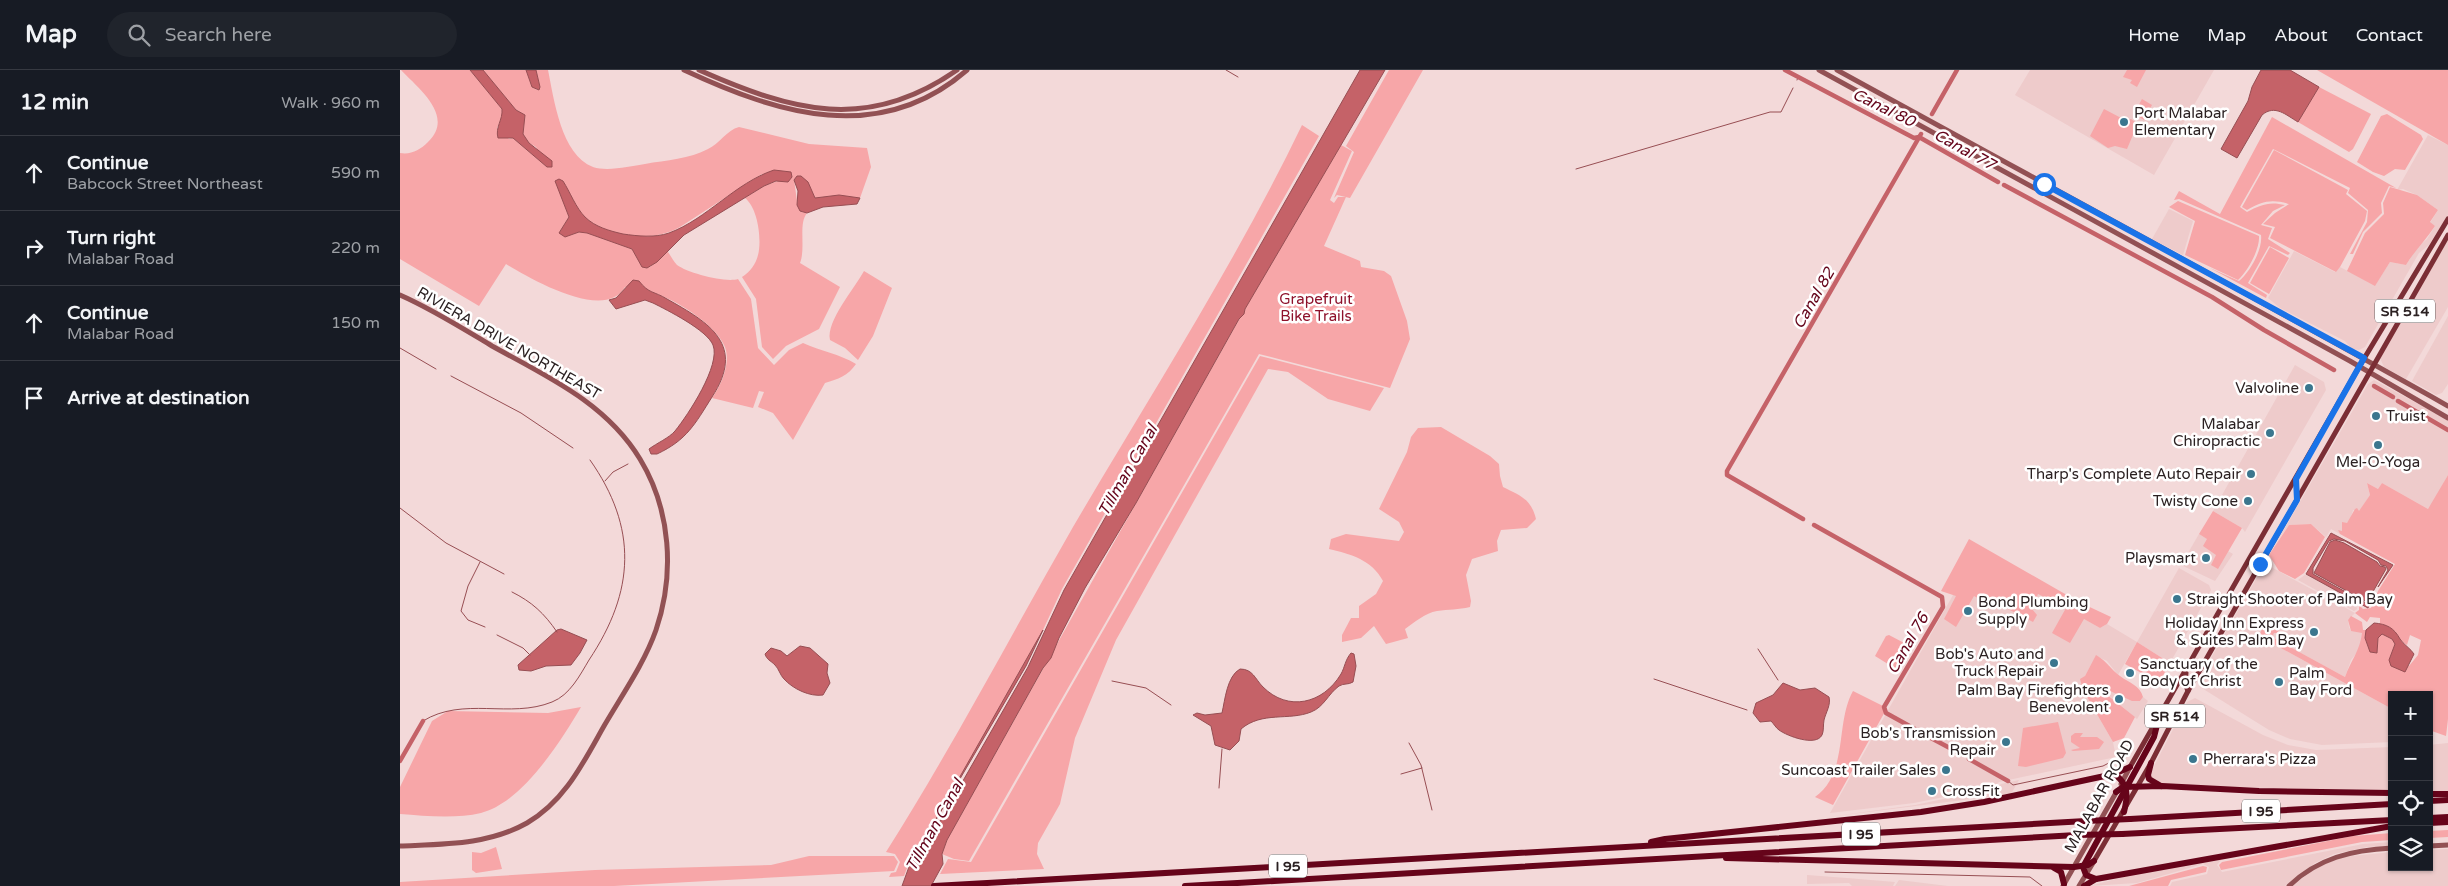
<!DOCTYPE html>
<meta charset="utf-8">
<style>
:root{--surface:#171b24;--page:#20242c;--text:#f1f3f6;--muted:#9ea1a6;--line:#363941}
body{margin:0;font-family:"Varela Round",sans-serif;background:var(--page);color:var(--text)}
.controls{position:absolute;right:15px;bottom:15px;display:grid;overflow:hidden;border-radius:0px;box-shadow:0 1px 4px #0004}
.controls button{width:45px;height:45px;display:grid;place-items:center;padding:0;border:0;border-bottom:1px solid var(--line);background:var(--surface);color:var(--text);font:25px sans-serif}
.stop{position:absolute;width:15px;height:15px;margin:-11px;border:4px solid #1a73e8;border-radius:50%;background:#fff}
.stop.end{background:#1a73e8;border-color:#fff;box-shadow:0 1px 5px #0008}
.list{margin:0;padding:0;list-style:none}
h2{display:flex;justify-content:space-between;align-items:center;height:65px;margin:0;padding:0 20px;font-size:21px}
h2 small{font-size:16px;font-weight:400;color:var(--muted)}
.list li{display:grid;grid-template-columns:32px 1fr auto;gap:15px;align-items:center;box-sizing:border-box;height:75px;padding:0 20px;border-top:1px solid var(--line)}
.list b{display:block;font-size:19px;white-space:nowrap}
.list p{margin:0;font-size:16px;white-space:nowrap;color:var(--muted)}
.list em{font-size:16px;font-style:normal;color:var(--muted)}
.icon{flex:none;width:28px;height:28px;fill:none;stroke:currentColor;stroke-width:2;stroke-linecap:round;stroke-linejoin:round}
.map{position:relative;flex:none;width:2048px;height:816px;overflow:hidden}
header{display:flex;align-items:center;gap:30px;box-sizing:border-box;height:70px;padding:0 25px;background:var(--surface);border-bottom:1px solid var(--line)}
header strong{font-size:24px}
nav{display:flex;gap:28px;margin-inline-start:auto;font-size:18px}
.search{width:350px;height:45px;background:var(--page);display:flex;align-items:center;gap:12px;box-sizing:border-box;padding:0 18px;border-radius:28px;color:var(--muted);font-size:19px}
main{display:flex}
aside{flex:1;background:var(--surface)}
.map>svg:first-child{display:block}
.built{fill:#eecbcb}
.green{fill:#f7a6a8}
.water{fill:#c56268;stroke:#974e53}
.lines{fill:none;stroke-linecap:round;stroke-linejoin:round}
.stream{stroke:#974e53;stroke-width:1}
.canal{stroke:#c56268;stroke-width:4.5}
.secondary{stroke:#925154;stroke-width:5}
.primary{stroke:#7b2e35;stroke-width:5}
.highway{stroke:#66041a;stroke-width:6}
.highway-bridge{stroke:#66041a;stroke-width:6}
.route{stroke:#1a73e8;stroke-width:6}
.poi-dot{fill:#3b768e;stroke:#fff;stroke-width:2}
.labels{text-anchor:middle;stroke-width:5;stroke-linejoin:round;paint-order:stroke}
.shield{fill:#fff;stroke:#6b6464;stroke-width:1}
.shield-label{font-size:14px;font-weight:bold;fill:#2b2122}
.poi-label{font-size:15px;fill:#2b2122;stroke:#fff;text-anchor:end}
.park-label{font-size:15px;fill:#8e112b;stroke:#fff}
.street-label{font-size:15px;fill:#2b2122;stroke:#fff}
.water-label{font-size:16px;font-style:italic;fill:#64041a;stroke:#fff}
</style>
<header>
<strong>Map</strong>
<div class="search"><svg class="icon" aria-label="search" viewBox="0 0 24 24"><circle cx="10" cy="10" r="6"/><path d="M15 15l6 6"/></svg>Search here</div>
<nav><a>Home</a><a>Map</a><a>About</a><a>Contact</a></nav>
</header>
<main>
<aside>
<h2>12 min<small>Walk · 960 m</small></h2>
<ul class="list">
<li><svg class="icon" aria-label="ahead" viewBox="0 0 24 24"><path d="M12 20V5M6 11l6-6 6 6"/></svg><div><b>Continue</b><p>Babcock Street Northeast</p></div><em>590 m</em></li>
<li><svg class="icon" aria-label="right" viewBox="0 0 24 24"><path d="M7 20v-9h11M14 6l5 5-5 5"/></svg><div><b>Turn right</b><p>Malabar Road</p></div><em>220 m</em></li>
<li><svg class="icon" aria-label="ahead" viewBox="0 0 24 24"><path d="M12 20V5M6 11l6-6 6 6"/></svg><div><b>Continue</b><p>Malabar Road</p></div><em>150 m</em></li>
<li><svg class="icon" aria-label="arrive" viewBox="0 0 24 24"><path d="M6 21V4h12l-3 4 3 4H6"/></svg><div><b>Arrive at destination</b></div></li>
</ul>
</aside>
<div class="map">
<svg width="2048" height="816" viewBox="0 0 2048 816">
<rect width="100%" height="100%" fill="#f3d9d9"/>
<g class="built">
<path d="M1630,0H1814L1754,105L1615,25Z"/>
<path d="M2028,65L2048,75V145L2029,175L2019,183L1965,277L1959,280L1952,279L1945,271L1880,238L1868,228L1894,181L1935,202L1940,197L1975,215L1990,192L2006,195L2017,178L2027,169L2035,156L2030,153L2038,140L2017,125L2003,119L1997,120Z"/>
<path d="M1769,139L1793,151L1783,185L1752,169Z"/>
<path d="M2048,169V237L2006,309L1984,297L1980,288Z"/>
<path d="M2048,246V314L2042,323L2036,325L2012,311Z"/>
<path d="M1895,295L1924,312L1926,320L1845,462L1842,458L1813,441Z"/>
<path d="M1974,310L2048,350V405L2032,434L2028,439L1982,413L1978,419L1967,413L1970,425L1959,442L1953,440L1950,451L1944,455L1942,461L1939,462L1940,464L1931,459L1926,467L1911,454L1889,455L1878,470L1968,314Z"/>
<path d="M1799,464L1833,484L1815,511L1781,495Z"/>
<path d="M1575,486L1700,558L1707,554L1737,572L1779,498L1809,515L1811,520L1770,593L1737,572L1718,605L1707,591L1696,586L1685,606L1683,620L1713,672L1716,687L1599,712L1594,717L1514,733L1430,743Z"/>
<path d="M1868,488V493L1873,498L1955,543L1948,550L1949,557L1951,561H1962V563L1960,579L1951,590L1945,607L1872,567L1875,556L1869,551L1858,567L1860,571H1868L1992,639V672L1922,675L1890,669L1869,660L1800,617L1799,609Z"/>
<path d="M1906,504L1959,533L1956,535L1957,539L1954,541L1898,510Z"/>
<path d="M1708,619L1740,631L1743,627L1748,631L1737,649L1706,623Z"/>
<path d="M1795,628L1863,665L1888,675L1916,680L1992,677V721L1790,716L1783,714H1763L1752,708L1751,702L1787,632Z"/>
<path d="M2048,673V721H2029V675Z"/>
<path d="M1619,710L1611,724L1428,747L1515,735L1595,718L1601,714Z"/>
<path d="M1992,772V776L1967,777L1934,784L1915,793L1885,816H1770L1772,812L1807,804L1809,797L1803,794L1737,813L1689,816L1743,802L1821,790L1817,795L1822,802L1963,774Z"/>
<path d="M2048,779V816H1892L1916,798L1942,787L1992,782V797H2029V780Z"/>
<path d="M1407,805L1447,808L1495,812L1493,816H1452L1449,813L1407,814Z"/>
<path d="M1499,810L1548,816H1550H1495Z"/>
</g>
<g class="green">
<path d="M1,0H70L102,39L103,46L97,58L109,69L113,68L147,97L136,77L129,73L123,64C123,53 128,45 116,40L83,0H126L132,17L138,20L140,17L136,0H148C154,29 161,85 193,97C208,102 230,96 245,94C266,90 290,89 308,79C319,74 327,60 339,57L409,74L467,78L471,97L460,128H415L394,110C396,121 396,130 400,141L407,143C398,154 406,178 400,193L440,217L419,259L386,276L373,289L362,277L356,229L342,207C350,202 356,194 358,185C362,170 358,138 345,128L364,116L381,110L362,104L280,157C254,172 208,170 185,147C176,139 170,122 163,111L165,133L169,147L159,163L171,165L179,162L187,163L232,179L242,196L250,197L269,178L268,182C271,186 273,191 277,195C288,203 325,213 338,209L351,229L358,278L374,295L389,280L403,273C420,281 440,284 456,294C448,306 438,309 425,313L393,370L373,343L358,337L364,322L359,321L353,338L312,328C321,315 331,294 325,277C317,257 280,232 259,225C249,221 236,219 225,217C205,252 131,209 106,194L79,236L0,189V83C11,85 20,80 28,72C55,46 19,19 1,0Z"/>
<path d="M989,0H1023L950,128L937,125L934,128L954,82L946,76Z"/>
<path d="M1727,0H1746L1737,17L1730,13L1732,10L1723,7Z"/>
<path d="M1917,0H2048V75Z"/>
<path d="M1919,17L1971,44L1953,79L1949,82L1898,52Z"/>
<path d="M1742,29L1752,35L1744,50L1734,44Z"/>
<path d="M1704,39L1725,50L1731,49L1735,52V60L1727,79L1715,76L1708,78L1690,66Z"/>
<path d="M1987,44L2021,65L2023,69L2005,100L1995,99L1984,106L1973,102L1957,92L1981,46Z"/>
<path d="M1872,47L1996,118L1989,116L1981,133L1982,143L1963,162L1953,184H1950L1967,152L1968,140L1948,123L1950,118L1873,79L1840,137L1847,142C1860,135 1869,131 1885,135L1873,141L1861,155L1872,158L1868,169L1890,183L1888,185L1869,176L1848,213L1867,225L1866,228L1810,198L1839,211C1850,202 1863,179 1861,165L1779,129L1774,130L1779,121L1820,144Z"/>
<path d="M902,55L919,66L662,519L643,560L523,772L512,785L504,806L489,807L491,803L496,802L500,792L495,784L486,782C553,676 611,565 673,457C751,324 835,194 902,55Z"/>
<path d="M941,75L952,81L930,130L934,133L938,127H946L924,176L960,191L961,197L984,201L991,206L1007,251L1010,269L990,318L859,284L569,791L554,789L542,784L547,770L845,239Z"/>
<path d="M1874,80L1948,120L1946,124L1967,141L1965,151L1940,197L1936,202L1870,168L1875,157L1863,154L1875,143L1889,134C1872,129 1862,131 1847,140L1842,137Z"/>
<path d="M1990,117L2017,125L2038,140L2030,152L2035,156C2026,170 2015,180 2006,195L1990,192L1975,216L1947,201L1965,163L1984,144L1983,133Z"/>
<path d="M1778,131L1859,166C1860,179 1848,201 1838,210L1785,185L1795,151L1769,137Z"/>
<path d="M1870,177L1889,188L1869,224L1850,213Z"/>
<path d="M464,201L492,218L473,266L458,290L445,278L430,270C426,251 455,218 464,201Z"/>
<path d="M860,286L984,318L970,341L928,329L888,302L868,299L716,570L675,668L660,734L638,773L637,784L644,799L540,804L548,789L571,792Z"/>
<path d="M1041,357L1090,386L1099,394L1100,406L1103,417C1121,426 1131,429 1136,449L1127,458L1101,460L1097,471L1098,481L1072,489L1066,505L1071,531L1070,537C1058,540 1049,539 1037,541C1025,543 1015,552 1005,559L1008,568L986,574L974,556L961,568L942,572V565L951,548H959V536L976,524L983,511C972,490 951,484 929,479L931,469L946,464L999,471L1004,462L999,452L979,439L1007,382L1011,367L1018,358Z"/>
<path d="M2048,405V649L2046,666L2029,660V625H1992V639L1868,571H1860L1858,567L1866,552L1869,551L1875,556L1880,555L1878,563H1874L1872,567L1945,607C1951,590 1960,581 1962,563L1951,561L1948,550L1951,546L1962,552L1963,560H1966L1965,568L1970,582L1977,583L1978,568L1982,564L1992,569L1995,574L1989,590L2009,596L2018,585L2021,570L2010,565L2007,575C1996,568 1994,558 1980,554V548L1970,547L1967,552L1955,543L1959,540V535L1963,539L1971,538L1978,521L1995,494L1940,464L1938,460L1942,461V452L1947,453L1955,439L1957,438L1959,441L1970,425L1967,413L1978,419L1982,413L2028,439Z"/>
<path d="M1813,441L1842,458L1818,499L1811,495L1816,485L1803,476L1807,469L1799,464Z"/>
<path d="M1911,454L1925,467L1904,503L1895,509L1879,501L1869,485L1889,455Z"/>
<path d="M1569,469L1679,532L1711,547L1707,554L1700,558L1684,549L1670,573L1652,563L1666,538L1638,524L1632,539L1637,545L1633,552L1604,537L1597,539L1574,526L1556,557L1544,549L1556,526L1541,521Z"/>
<path d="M1489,565L1508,575L1496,599L1475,586L1486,566Z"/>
<path d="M1737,572L1770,593L1760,611H1756L1725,594Z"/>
<path d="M1696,585C1707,591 1711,600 1720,606C1729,613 1740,615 1743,627L1740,631H1732L1708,620L1706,624L1735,647L1724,668L1713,672L1683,620L1680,609L1685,606Z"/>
<path d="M1453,621L1487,638L1433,735L1415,727C1449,703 1435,653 1453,621Z"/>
<path d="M181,637C161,671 122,733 81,743C56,749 25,746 0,744V717L32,651L48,641L148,643Z"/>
<path d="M1658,652L1666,683L1663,688L1626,697L1618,696L1623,658Z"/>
<path d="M1675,663H1683L1680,667H1697L1704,672L1699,679L1673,681L1671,680L1680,678L1671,672V666Z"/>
<path d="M2048,760V767L2029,768V761Z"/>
<path d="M1992,763V770L1962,772L1821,800L1819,795L1822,792L1953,766Z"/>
<path d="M96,777L102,799L76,803L72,800V782L81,783Z"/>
<path d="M409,786H494L498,792L494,801L214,816H0V812L195,800L371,795Z"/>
<path d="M1803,796L1807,797L1806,802L1771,810L1768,816H1729Z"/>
</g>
<g class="water">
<path d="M70,0H83L116,40L125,45L123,64L129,73L152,91V97H147L113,68H98C95,57 103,50 102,39Z"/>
<path d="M126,0H136L140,17L139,20L132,17Z"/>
<path d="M960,0H985L845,239L844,244L839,249L736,433L685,518L659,568L651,588L643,598L547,770L542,784L543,794L531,816H502L510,794L532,765L628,597L664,520Z"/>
<path d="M1861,0H1890L1919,17L1898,52C1886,45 1875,34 1862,45L1837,88L1821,79L1848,31L1852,17Z"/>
<path d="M374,100L391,102L392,107L388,112L376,111L364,116L284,165L257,192L247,198L242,197L232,179L187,163L179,162L165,167L159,163L169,147L155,111L159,109L163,111C170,122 176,138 185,147C195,157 210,161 223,164C237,166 255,168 269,163C307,149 335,113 374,100Z"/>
<path d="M397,106H401L408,112L415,128L439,125L460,128L457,134L423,137L407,143L400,141L397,135L398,121L394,110Z"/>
<path d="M233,210L239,211C249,224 254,221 267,229C310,253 346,275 312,327C295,354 287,370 257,384H251L249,379C257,373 269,368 275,361C288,345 321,295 313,275C307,260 267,240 253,233L245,230L216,239L209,230L216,228Z"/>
<path d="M1931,463L1993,495L1978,517L1988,500L1986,496L1981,495L1978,490L1945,471L1934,469L1929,471L1913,498V504L1966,533L1973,526L1968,538L1906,504Z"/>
<path d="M1935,470L1944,473L1977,492L1980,496L1985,497L1986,499L1967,532L1914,503L1930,472Z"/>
<path d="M1974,553C1987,554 1994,558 2000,569C2003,574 2011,579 2014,584L2005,602L1991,596L1989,590L1995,574L1992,569L1982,564L1978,568L1977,583L1970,582L1965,568L1966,560Z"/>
<path d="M161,559L187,570L180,583L171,595L146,596L131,601L119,600L118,595L157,560Z"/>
<path d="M643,560L626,596L523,772L639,567Z"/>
<path d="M400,576L410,578L428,594L427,603L430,613L423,625C410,627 393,619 384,609C380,605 379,599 375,595C370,590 367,590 365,584L371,578L381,581L387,586Z"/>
<path d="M951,583L954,584L956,596L953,612C948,615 944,613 939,616C928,624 924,637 911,642C889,651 862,641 841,659L839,671L830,680L815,675L811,656L793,645L797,643L805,645L822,643C825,630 827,606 840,599C853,599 855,609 863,617C888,642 923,634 941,604C945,597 945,590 951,583Z"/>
<path d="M1383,613L1400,620L1415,618L1429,627C1431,635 1426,642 1424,650C1423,655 1424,661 1422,665C1416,677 1387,666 1379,660C1376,658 1374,654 1371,651L1360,652L1353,643L1356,633L1373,625Z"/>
</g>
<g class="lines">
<g class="stream">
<path d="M826,0L838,7"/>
<path d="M1397,10L1398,7"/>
<path d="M1176,99L1370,42H1381L1393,18"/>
<path d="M0,278L36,299"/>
<path d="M51,306L121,343L173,378"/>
<path d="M205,411L213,402L228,394"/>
<path d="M0,438L46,473L104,504"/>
<path d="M80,492L68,516L61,541L68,550L85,557"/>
<path d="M112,522C132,532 144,543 157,562"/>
<path d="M97,565L123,578L130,585"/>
<path d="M1358,579L1378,610"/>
<path d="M1254,609L1347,640"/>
<path d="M712,611L746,618L771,635"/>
<path d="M23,651C63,626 110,649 152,632C170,625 180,605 189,590C235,521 238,458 190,390"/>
<path d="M1009,673L1021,695L1032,740"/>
<path d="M1001,704L1022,698"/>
<path d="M1608,711L1613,715L1703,696L1728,683"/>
<path d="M819,718L822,679"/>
<path d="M1425,802L1630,807L1642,816"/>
</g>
<g class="canal">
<path d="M1385,0L1514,68L1519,67L1598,112"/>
<path d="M1532,44L1557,0"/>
<path d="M1604,115L1812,227L1864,260L1934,300"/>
<path d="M1974,316L1993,327"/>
<path d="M1998,331L2048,360"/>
<path d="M1403,449L1327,405V401L1521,64"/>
<path d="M1414,455L1542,527L1543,537L1484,637L1486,643L1524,664"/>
<path d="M1531,668L1561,684"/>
<path d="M1569,689L1608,711"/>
<path d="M0,691L23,651"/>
</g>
<g class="secondary">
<path d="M284,0C378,44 480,76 567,0"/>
<path d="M299,0C392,41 467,63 557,0"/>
<path d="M1419,0L1950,291L2048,348"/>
<path d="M1437,0C1641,112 1845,222 2048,336"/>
<path d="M0,225C32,239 62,258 92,276C148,307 206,333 240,389C271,440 275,504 256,560C244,594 222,625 204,656C183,693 165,731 127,753C88,775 44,774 0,776"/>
<path d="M1721,714L1730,697"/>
<path d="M2029,776L2048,775"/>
<path d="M1663,816L1717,721"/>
<path d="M1679,816L1693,793"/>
<path d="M1889,816C1918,788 1952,780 1992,778"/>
</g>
<g class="primary">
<path d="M1896,409L1897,427"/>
<path d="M1786,603L1785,613L1788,621"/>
<path d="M1730,697L1959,297L2048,149"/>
<path d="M1694,791L1751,693L1788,621L2048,165"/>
</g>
<g class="highway">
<path d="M1751,693L1748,705L1749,709L1761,716"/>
<path d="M1714,704C1729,714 1728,726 1724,742"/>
<path d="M1716,722L1723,717L1762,716L1859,721L1992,723"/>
<path d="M2029,724H2048"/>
<path d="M2029,731L2048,730"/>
<path d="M2029,748L2048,747"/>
<path d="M1730,749L1992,734"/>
<path d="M2029,753L2048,752"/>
<path d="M1722,764L1992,750"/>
<path d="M1251,772L1265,769L1521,742L1584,732L1714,704L1730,697"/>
<path d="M1326,788L1674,797L1688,795L1694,791"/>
<path d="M1654,798L1661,802L1664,814"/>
<path d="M1696,809L1686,805L1683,797L1754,667L1759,647"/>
<path d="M534,816L1686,751"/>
<path d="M785,816L1677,765"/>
<path d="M1684,816L1696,809L1992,756"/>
</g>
<g class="highway-bridge">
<path d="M1686,751L1730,749"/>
<path d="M1677,765L1722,764"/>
</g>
</g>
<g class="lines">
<path class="route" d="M1644,114L1964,288L1896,409L1897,430L1860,494"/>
</g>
<g class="poi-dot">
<circle cx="1724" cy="52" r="5"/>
<circle cx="1909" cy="318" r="5"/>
<circle cx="1976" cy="346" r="5"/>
<circle cx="1870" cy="363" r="5"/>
<circle cx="1978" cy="375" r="5"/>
<circle cx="1851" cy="404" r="5"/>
<circle cx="1848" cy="431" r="5"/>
<circle cx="1806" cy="488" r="5"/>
<circle cx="1777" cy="529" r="5"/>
<circle cx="1568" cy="541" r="5"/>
<circle cx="1914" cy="562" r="5"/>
<circle cx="1654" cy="593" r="5"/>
<circle cx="1730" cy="603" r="5"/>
<circle cx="1879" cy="612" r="5"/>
<circle cx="1719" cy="629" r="5"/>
<circle cx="1606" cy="672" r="5"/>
<circle cx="1793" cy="689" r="5"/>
<circle cx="1546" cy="700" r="5"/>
<circle cx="1532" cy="721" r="5"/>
</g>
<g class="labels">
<g class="shield">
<rect x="1975" y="229.5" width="60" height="23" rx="4"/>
<rect x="1745" y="634.5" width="60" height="23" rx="4"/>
<rect x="1842" y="729.5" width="38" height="23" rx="4"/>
<rect x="1442" y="752.5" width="38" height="23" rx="4"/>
<rect x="869" y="784.5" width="38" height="23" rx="4"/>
</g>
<g class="shield-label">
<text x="2005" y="246">SR 514</text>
<text x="1775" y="651">SR 514</text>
<text x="1861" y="746">I 95</text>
<text x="1461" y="769">I 95</text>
<text x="888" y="801">I 95</text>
</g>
<g class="poi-label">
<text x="1734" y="48" text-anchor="start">Port Malabar<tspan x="1734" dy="17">Elementary</tspan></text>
<text x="1899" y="323">Valvoline</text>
<text x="1986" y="351" text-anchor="start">Truist</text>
<text x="1860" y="359">Malabar<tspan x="1860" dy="17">Chiropractic</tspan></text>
<text x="1978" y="397" text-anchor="middle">Mel-O-Yoga</text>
<text x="1841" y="409">Tharp's Complete Auto Repair</text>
<text x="1838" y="436">Twisty Cone</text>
<text x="1796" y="493">Playsmart</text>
<text x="1787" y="534" text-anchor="start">Straight Shooter of Palm Bay</text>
<text x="1578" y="537" text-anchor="start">Bond Plumbing<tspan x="1578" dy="17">Supply</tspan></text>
<text x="1904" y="558">Holiday Inn Express<tspan x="1904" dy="17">&amp; Suites Palm Bay</tspan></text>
<text x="1644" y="589">Bob's Auto and<tspan x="1644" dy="17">Truck Repair</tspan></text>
<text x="1740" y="599" text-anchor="start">Sanctuary of the<tspan x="1740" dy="17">Body of Christ</tspan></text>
<text x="1889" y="608" text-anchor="start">Palm<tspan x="1889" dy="17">Bay Ford</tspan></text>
<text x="1709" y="625">Palm Bay Firefighters<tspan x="1709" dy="17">Benevolent</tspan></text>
<text x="1596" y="668">Bob's Transmission<tspan x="1596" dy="17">Repair</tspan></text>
<text x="1803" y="694" text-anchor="start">Pherrara's Pizza</text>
<text x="1536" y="705">Suncoast Trailer Sales</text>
<text x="1542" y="726" text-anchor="start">CrossFit</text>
</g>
<g class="park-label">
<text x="916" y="234">Grapefruit<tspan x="916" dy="17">Bike Trails</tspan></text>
</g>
<g class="street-label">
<text transform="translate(109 273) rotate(30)" y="5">RIVIERA DRIVE NORTHEAST</text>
<text transform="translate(1699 726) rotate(-61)" y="5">MALABAR ROAD</text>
</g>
<g class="water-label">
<text transform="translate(1484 37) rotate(26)" y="6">Canal 80</text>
<text transform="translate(1565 79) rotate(29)" y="6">Canal 77</text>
<text transform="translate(1413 228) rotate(-60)" y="6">Canal 82</text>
<text transform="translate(727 400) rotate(-60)" y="6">Tillman Canal</text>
<text transform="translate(1507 573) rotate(-60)" y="6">Canal 76</text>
<text transform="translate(534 755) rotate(-61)" y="6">Tillman Canal</text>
</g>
</g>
</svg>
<div class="controls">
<button>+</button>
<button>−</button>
<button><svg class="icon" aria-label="locate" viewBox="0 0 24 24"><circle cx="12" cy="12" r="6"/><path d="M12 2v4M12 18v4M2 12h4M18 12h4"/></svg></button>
<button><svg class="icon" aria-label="layers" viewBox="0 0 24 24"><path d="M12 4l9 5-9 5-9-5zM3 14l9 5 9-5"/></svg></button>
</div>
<div class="stop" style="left:1644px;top:114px"></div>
<div class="stop end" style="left:1860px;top:494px"></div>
</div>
</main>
